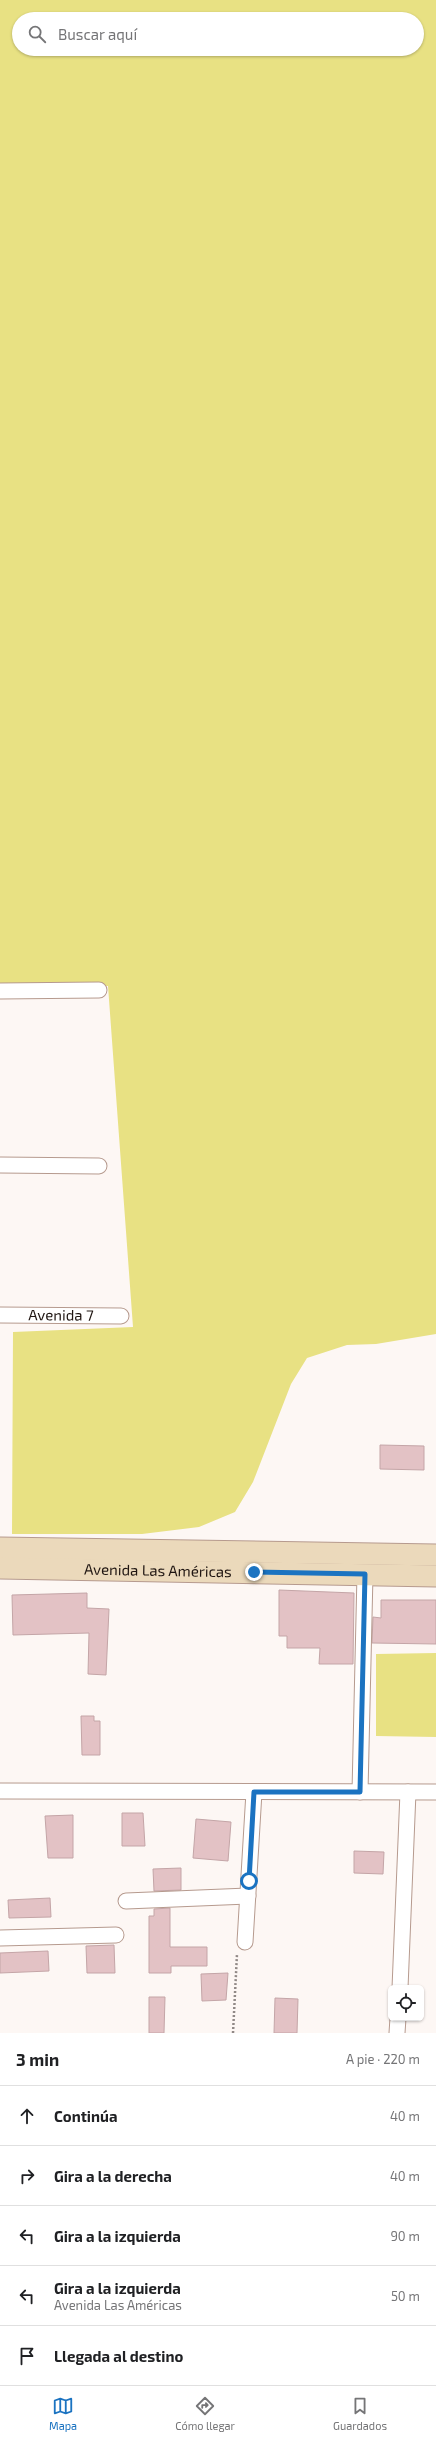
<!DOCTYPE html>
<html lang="es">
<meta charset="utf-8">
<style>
:root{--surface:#fff;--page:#f2f2f2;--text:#202124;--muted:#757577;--line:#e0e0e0;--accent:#1b73c1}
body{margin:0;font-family:"Exo 2",sans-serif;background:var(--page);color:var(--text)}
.controls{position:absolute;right:12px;bottom:12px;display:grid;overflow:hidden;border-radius:6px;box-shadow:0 1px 3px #0004}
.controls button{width:36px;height:36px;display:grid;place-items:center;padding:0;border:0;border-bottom:1px solid var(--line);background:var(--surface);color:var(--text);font:20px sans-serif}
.stop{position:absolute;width:12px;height:12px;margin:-9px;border:3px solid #1b73c1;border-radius:50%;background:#fff}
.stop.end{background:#1b73c1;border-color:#fff;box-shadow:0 1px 4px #0008}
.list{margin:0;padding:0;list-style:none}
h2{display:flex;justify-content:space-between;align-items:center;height:52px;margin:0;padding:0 16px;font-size:17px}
h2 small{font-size:13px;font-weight:400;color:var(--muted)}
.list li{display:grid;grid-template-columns:26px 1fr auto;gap:12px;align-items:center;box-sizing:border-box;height:60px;padding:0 16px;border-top:1px solid var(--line)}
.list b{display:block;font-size:15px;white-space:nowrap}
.list p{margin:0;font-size:13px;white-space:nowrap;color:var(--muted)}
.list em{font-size:13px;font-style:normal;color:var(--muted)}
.icon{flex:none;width:22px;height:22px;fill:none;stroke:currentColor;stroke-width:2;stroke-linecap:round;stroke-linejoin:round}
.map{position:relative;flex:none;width:436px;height:2033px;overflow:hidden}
.search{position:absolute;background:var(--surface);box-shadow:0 1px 3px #0004;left:12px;right:12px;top:12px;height:44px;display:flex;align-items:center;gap:10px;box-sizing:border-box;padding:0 14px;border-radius:22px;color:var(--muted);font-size:15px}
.sheet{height:352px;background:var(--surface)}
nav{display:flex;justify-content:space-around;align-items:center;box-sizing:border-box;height:56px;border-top:1px solid var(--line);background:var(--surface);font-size:11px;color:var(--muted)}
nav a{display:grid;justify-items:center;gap:2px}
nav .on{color:var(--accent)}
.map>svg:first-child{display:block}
.green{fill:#e8e183;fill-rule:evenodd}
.building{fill:#e3c2c5;stroke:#c4a5a7}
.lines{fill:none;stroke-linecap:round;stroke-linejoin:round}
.street-casing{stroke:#b69a8e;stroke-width:17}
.secondary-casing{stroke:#b69a8e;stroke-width:23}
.path{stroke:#918986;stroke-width:2.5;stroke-dasharray:2 2;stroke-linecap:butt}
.street{stroke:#fff;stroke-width:15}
.secondary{stroke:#ebd9bb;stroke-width:21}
.route{stroke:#1b73c1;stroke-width:5}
.labels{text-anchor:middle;stroke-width:3.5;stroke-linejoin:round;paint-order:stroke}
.street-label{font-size:15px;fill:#1f1511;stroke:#fff}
</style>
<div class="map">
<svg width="436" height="2033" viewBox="0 0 436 2033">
<rect width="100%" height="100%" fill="#fdf7f4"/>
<g class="green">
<path d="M0,0H436V1334L376,1344L347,1345L307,1358L291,1384L253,1482L235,1512L199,1527L142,1534H12L13,1332L133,1327L108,986L0,985ZM19,19H417V49H19Z"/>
<path d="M436,1653V1737L376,1736V1654Z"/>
</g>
<g class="building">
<path d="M380,1445L424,1446V1470L380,1469Z"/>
<path d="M279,1590L354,1593L353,1664H319L320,1648H287V1636H279Z"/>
<path d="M87,1593V1608L109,1609L106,1675L88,1674L89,1633L13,1635L12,1595Z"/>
<path d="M381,1600H436V1644L372,1643L373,1617L381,1618Z"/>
<path d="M81,1716H94V1721H100V1755H82Z"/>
<path d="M122,1813H143L145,1846H122Z"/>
<path d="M73,1815V1858H48L45,1816Z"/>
<path d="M196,1819L231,1822L228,1861L193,1858Z"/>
<path d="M354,1851L384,1852L383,1874L354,1873Z"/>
<path d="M181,1868V1890L154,1891L153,1869Z"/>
<path d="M50,1898L51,1917L9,1918L8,1900Z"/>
<path d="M170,1908V1947H207V1966H171V1973H149V1916H154V1909Z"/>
<path d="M114,1945L115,1973H87L86,1946Z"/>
<path d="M48,1951L49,1971L0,1973V1953Z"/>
<path d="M228,1973L226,2000L202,2001L201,1974Z"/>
<path d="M149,1997H165L164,2033H149Z"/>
<path d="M275,1998L298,1999L297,2033H274Z"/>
</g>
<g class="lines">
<g class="street-casing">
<g id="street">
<path d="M0,991L99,990"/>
<path d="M0,1165L99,1166"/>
<path id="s1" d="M0,1315L121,1316"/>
<path d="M0,1791L436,1792"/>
<path d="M360,1792L365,1574"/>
<path d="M126,1901L248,1896"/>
<path d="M0,1938L116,1935"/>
<path d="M245,1942L254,1792"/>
<path d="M400,1988L408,1792"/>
<path d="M397,2033L398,2018"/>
</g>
</g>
<g class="secondary-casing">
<g id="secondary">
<path d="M0,1548L436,1555"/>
<path id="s2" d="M0,1568L436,1576"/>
</g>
</g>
<path class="path" d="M233,2033L237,1954"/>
<use href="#street" class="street"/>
<use href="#secondary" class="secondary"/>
</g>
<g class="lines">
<path class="route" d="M249,1881L254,1792H360L365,1574L254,1572"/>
</g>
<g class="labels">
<g class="street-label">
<text dy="5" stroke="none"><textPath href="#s1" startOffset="61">Avenida 7</textPath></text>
<text dy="5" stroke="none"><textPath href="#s2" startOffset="158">Avenida Las Américas</textPath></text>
</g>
</g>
</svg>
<div class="controls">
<button><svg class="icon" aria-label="locate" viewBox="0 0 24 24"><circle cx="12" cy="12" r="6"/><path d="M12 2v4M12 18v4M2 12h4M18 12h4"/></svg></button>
</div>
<div class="stop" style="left:249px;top:1881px"></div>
<div class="stop end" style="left:254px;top:1572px"></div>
<div class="search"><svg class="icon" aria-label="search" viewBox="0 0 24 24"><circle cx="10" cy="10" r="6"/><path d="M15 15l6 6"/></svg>Buscar aquí</div>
</div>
<section class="sheet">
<h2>3 min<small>A pie · 220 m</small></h2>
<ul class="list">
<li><svg class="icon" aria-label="ahead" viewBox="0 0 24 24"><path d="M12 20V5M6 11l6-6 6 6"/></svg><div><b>Continúa</b></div><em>40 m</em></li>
<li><svg class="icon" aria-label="right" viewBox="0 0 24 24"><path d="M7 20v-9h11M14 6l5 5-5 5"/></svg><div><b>Gira a la derecha</b></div><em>40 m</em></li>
<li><svg class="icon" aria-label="left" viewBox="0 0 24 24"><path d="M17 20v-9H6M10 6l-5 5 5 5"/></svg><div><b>Gira a la izquierda</b></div><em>90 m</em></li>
<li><svg class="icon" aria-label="left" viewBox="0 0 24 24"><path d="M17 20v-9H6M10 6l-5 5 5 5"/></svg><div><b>Gira a la izquierda</b><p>Avenida Las Américas</p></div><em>50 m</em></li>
<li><svg class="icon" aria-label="arrive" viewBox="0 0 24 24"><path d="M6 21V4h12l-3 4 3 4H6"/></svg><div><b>Llegada al destino</b></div></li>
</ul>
</section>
<nav>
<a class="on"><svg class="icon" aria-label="map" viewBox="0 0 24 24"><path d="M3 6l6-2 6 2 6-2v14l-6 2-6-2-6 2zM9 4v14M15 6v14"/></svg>Mapa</a>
<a><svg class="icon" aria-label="directions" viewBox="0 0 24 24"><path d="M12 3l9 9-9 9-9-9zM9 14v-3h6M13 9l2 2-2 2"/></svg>Cómo llegar</a>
<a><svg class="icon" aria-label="saved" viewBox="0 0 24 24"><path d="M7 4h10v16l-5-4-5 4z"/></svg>Guardados</a>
</nav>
